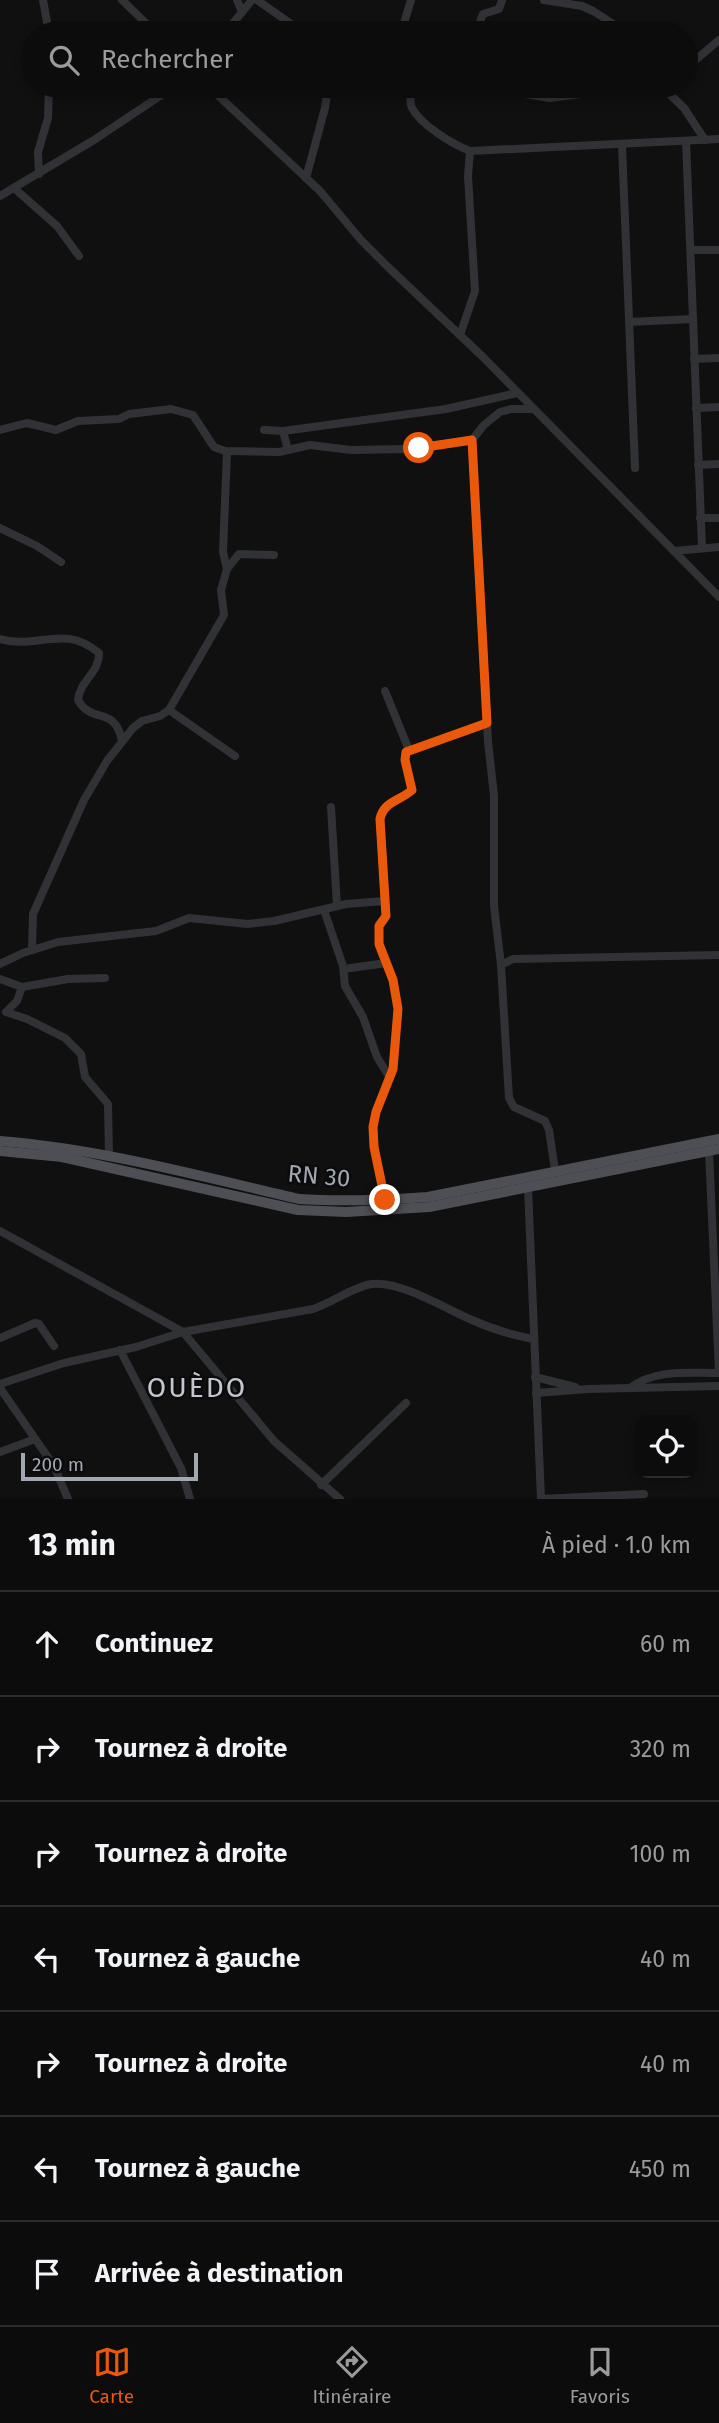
<!DOCTYPE html>
<html lang="fr">
<meta charset="utf-8">
<style>
:root{--surface:#0c0c0d;--page:#1a1a1b;--text:#f1f3f6;--muted:#9a9b9d;--line:#2c2c2e;--accent:#ea580c}
body{margin:0;font-family:"Fira Sans",sans-serif;background:var(--page);color:var(--text)}
.controls{position:absolute;right:21px;bottom:21px;display:grid;overflow:hidden;border-radius:14px;box-shadow:0 4px 10px #0003}
.controls button{width:63px;height:63px;display:grid;place-items:center;padding:0;border:0;border-bottom:2px solid var(--line);background:var(--surface);color:var(--text);font:35px sans-serif}
.scale{position:absolute;left:21px;bottom:18px;width:177px;box-sizing:border-box;padding-left:7px;border:4px solid #a2a7b2;border-top:0;font-size:19px;line-height:24px;white-space:nowrap;color:#a2a7b2;-webkit-text-stroke:5px #0b0b0c;paint-order:stroke}
.stop{position:absolute;width:21px;height:21px;margin:-16px;border:5px solid #ea580c;border-radius:50%;background:#fff}
.stop.end{background:#ea580c;border-color:#fff;box-shadow:0 2px 7px #0008}
.list{margin:0;padding:0;list-style:none}
h2{display:flex;justify-content:space-between;align-items:center;height:91px;margin:0;padding:0 28px;font-size:30px}
h2 small{font-size:23px;font-weight:400;color:var(--muted)}
.list li{display:grid;grid-template-columns:46px 1fr auto;gap:21px;align-items:center;box-sizing:border-box;height:105px;padding:0 28px;border-top:2px solid var(--line)}
.list b{display:block;font-size:26px;white-space:nowrap}
.list em{font-size:23px;font-style:normal;color:var(--muted)}
.icon{flex:none;width:38px;height:38px;fill:none;stroke:currentColor;stroke-width:2;stroke-linecap:round;stroke-linejoin:round}
.map{position:relative;flex:none;width:719px;height:1499px;overflow:hidden}
.search{position:absolute;background:var(--surface);box-shadow:0 4px 10px #0003;left:21px;right:21px;top:21px;height:77px;display:flex;align-items:center;gap:18px;box-sizing:border-box;padding:0 24px;border-radius:38px;color:var(--muted);font-size:26px}
.sheet{height:826px;background:var(--surface)}
nav{display:flex;justify-content:space-around;align-items:center;box-sizing:border-box;height:98px;border-top:2px solid var(--line);background:var(--surface);font-size:19px;color:var(--muted)}
nav a{display:grid;justify-items:center;gap:4px}
nav .on{color:var(--accent)}
.map>svg:first-child{display:block}
.lines{fill:none;stroke-linecap:round;stroke-linejoin:round}
.minor{stroke:#313236;stroke-width:8}
.major{stroke:#4e4f55;stroke-width:10}
.route{stroke:#ea580c;stroke-width:9}
.labels{text-anchor:middle;stroke-width:5;stroke-linejoin:round;paint-order:stroke}
.street-label{font-size:24px;fill:#a2a7b2;stroke:#0b0b0c}
.quarter-label{font-size:28px;letter-spacing:2px;fill:#c3c6ce;stroke:#0b0b0c}
</style>
<div class="map">
<svg width="719" height="1499" viewBox="0 0 719 1499">
<rect width="100%" height="100%" fill="#101011"/>
<g class="lines">
<g class="minor">
<path d="M43,0L49,33"/>
<path d="M122,0L156,33"/>
<path d="M237,0L242,12"/>
<path d="M257,0L304,33"/>
<path d="M544,0L582,6L593,11L626,32"/>
<path d="M225,33L252,0"/>
<path d="M401,33L411,0"/>
<path d="M476,33L483,14L499,9L502,0"/>
<path d="M686,68L719,40"/>
<path d="M208,86L320,191L361,240L388,267L483,357L719,597"/>
<path d="M411,86C411,93 409,101 412,108C421,125 452,144 470,151L719,139"/>
<path d="M475,86L550,98L643,86"/>
<path d="M661,86L684,108L705,140"/>
<path d="M686,141L702,547"/>
<path d="M622,145L635,468"/>
<path d="M39,174L38,152L48,118L49,86"/>
<path d="M306,178L325,108L328,86"/>
<path d="M14,188L57,226L79,256"/>
<path d="M0,196L94,140L175,86"/>
<path d="M691,250H719"/>
<path d="M629,322L693,319"/>
<path d="M460,335L475,291L468,176L470,151"/>
<path d="M694,359L719,358"/>
<path d="M696,408L719,407"/>
<path d="M533,409H511L500,412L484,425L472,440L488,742L494,795V906L501,965L509,1098L514,1107L545,1121L549,1130L555,1170"/>
<path d="M0,430L27,423L56,430L78,421L119,419L129,414L171,409L193,415L214,447L225,451L279,452L310,445L351,450L409,449L472,440"/>
<path d="M264,430L283,431L288,450"/>
<path d="M283,431L446,409L517,393"/>
<path d="M698,465L719,464"/>
<path d="M700,518H719"/>
<path d="M0,528L37,546L61,562"/>
<path d="M674,551L719,547"/>
<path d="M227,569L239,554L274,555"/>
<path d="M0,639C39,650 63,623 99,653C100,672 79,682 78,700C92,725 115,705 122,741"/>
<path d="M385,691L409,750"/>
<path d="M169,710L235,756"/>
<path d="M331,807L337,906"/>
<path d="M324,910L343,966L345,986L363,1017L377,1057L390,1078"/>
<path d="M32,949L33,914L84,800L107,761L133,728L142,721L160,716L169,710L224,615L221,590L227,569L223,552L227,452"/>
<path d="M0,964L23,953L58,942L156,931L189,918L248,924L274,921L346,904L384,901"/>
<path d="M501,965L513,959L719,955"/>
<path d="M344,969L386,963"/>
<path d="M0,979L22,987L68,979L105,978"/>
<path d="M22,987L17,1001L6,1012L27,1019L65,1038L81,1054L85,1077L108,1104L109,1155"/>
<path d="M709,1151L719,1373"/>
<path d="M528,1188L541,1499"/>
<path d="M385,1200L374,1147L373,1127L376,1112L393,1069L398,1009L393,980L379,944V924L386,916L380,819C383,801 401,801 412,790L405,760L406,752L487,723"/>
<path d="M0,1231L183,1332L274,1441L340,1499"/>
<path d="M0,1338L35,1323L39,1324L54,1346"/>
<path d="M120,1350L181,1468L190,1499"/>
<path d="M535,1377L575,1387"/>
<path d="M0,1384L64,1363L136,1347L183,1332L313,1309C332,1303 352,1287 372,1284C399,1280 446,1309 472,1320C492,1329 512,1335 533,1339"/>
<path d="M0,1388L54,1466L68,1499"/>
<path d="M630,1388C655,1369 688,1373 718,1373"/>
<path d="M536,1393L588,1389L719,1386"/>
<path d="M0,1452L35,1439"/>
<path d="M321,1485L406,1403"/>
<path d="M541,1499L644,1494"/>
</g>
<g class="major">
<path d="M0,1141C101,1149 200,1176 299,1199C342,1202 385,1200 428,1197L719,1139"/>
<path d="M0,1151L62,1157L298,1210L346,1212L429,1207L719,1149"/>
</g>
</g>
<g class="lines">
<path class="route" d="M385,1200L374,1147L373,1127L376,1112L393,1069L398,1009L393,980L379,944V926L386,916L380,819C384,801 400,801 412,790L405,760L406,752L487,723L472,440L419,448"/>
</g>
<g class="labels">
<g class="street-label">
<text transform="translate(319 1176) rotate(5)" y="8">RN 30</text>
</g>
<g class="quarter-label">
<text x="197" y="1397">OUÈDO</text>
</g>
</g>
</svg>
<div class="controls">
<button><svg class="icon" aria-label="locate" viewBox="0 0 24 24"><circle cx="12" cy="12" r="6"/><path d="M12 2v4M12 18v4M2 12h4M18 12h4"/></svg></button>
</div>
<div class="scale">200 m</div>
<div class="stop" style="left:419px;top:448px"></div>
<div class="stop end" style="left:385px;top:1200px"></div>
<div class="search"><svg class="icon" aria-label="search" viewBox="0 0 24 24"><circle cx="10" cy="10" r="6"/><path d="M15 15l6 6"/></svg>Rechercher</div>
</div>
<section class="sheet">
<h2>13 min<small>À pied · 1.0 km</small></h2>
<ul class="list">
<li><svg class="icon" aria-label="ahead" viewBox="0 0 24 24"><path d="M12 20V5M6 11l6-6 6 6"/></svg><div><b>Continuez</b></div><em>60 m</em></li>
<li><svg class="icon" aria-label="right" viewBox="0 0 24 24"><path d="M7 20v-9h11M14 6l5 5-5 5"/></svg><div><b>Tournez à droite</b></div><em>320 m</em></li>
<li><svg class="icon" aria-label="right" viewBox="0 0 24 24"><path d="M7 20v-9h11M14 6l5 5-5 5"/></svg><div><b>Tournez à droite</b></div><em>100 m</em></li>
<li><svg class="icon" aria-label="left" viewBox="0 0 24 24"><path d="M17 20v-9H6M10 6l-5 5 5 5"/></svg><div><b>Tournez à gauche</b></div><em>40 m</em></li>
<li><svg class="icon" aria-label="right" viewBox="0 0 24 24"><path d="M7 20v-9h11M14 6l5 5-5 5"/></svg><div><b>Tournez à droite</b></div><em>40 m</em></li>
<li><svg class="icon" aria-label="left" viewBox="0 0 24 24"><path d="M17 20v-9H6M10 6l-5 5 5 5"/></svg><div><b>Tournez à gauche</b></div><em>450 m</em></li>
<li><svg class="icon" aria-label="arrive" viewBox="0 0 24 24"><path d="M6 21V4h12l-3 4 3 4H6"/></svg><div><b>Arrivée à destination</b></div></li>
</ul>
</section>
<nav>
<a class="on"><svg class="icon" aria-label="map" viewBox="0 0 24 24"><path d="M3 6l6-2 6 2 6-2v14l-6 2-6-2-6 2zM9 4v14M15 6v14"/></svg>Carte</a>
<a><svg class="icon" aria-label="directions" viewBox="0 0 24 24"><path d="M12 3l9 9-9 9-9-9zM9 14v-3h6M13 9l2 2-2 2"/></svg>Itinéraire</a>
<a><svg class="icon" aria-label="saved" viewBox="0 0 24 24"><path d="M7 4h10v16l-5-4-5 4z"/></svg>Favoris</a>
</nav>
